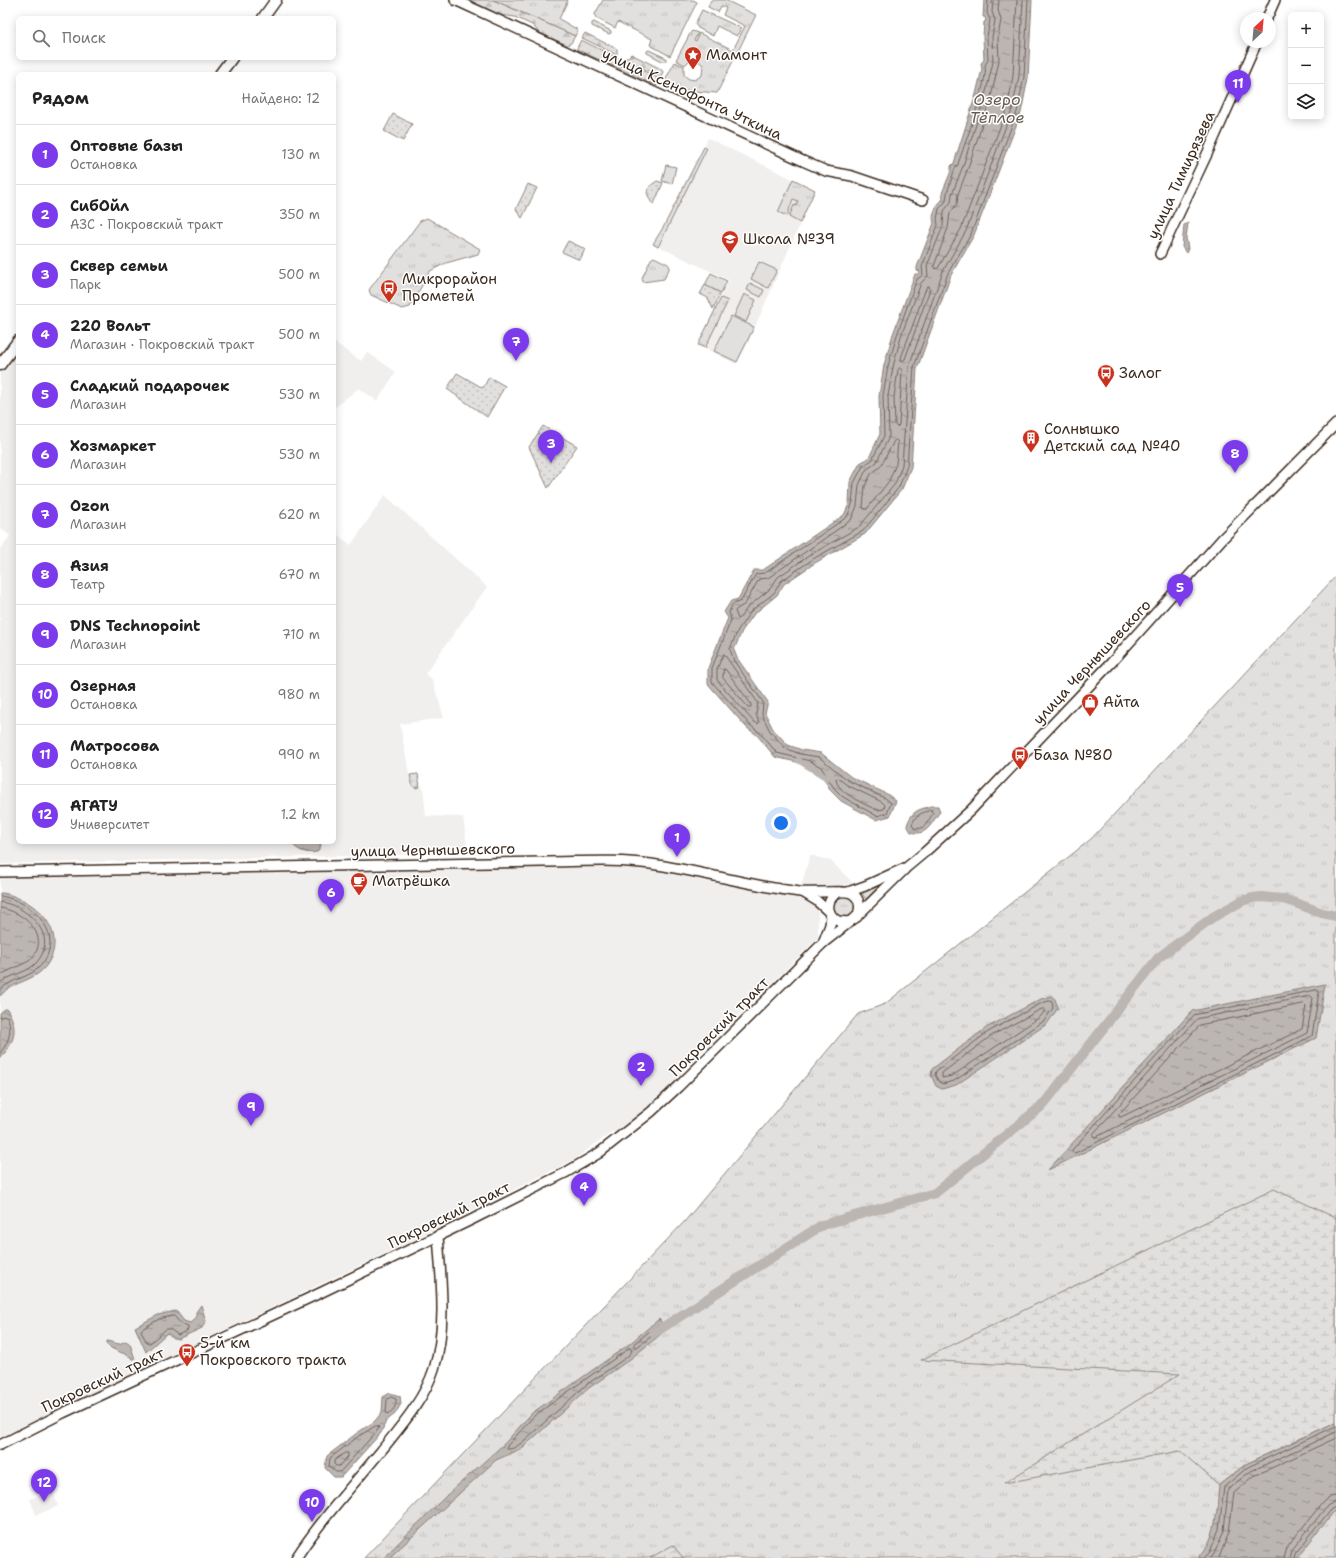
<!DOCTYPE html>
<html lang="ru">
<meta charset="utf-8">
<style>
:root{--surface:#fff;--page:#f6f6f6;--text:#222;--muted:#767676;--line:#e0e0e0;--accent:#7c3aed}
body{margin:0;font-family:"Shantell Sans",sans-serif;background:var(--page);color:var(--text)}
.controls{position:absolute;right:12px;top:12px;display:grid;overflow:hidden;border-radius:6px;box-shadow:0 2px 10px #0003}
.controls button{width:36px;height:36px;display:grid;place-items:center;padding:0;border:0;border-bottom:1px solid var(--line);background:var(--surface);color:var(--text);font:20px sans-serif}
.compass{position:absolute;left:1240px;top:12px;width:36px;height:36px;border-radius:50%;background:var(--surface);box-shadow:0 2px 10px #0003;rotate:26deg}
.you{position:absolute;left:781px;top:823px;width:14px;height:14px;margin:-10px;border:3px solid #fff;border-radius:50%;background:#1a73e8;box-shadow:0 0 0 6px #1a73e833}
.badge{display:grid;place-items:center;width:26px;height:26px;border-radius:50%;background:var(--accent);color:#fff;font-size:13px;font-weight:700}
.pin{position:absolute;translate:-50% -33px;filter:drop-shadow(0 1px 2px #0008)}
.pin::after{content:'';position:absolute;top:21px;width:14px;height:12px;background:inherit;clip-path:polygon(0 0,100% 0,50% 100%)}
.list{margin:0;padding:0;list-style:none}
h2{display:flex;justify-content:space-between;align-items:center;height:52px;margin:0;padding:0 16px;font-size:17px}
h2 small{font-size:13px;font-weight:400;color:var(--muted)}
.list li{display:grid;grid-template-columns:26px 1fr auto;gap:12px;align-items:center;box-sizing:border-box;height:60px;padding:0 16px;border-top:1px solid var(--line)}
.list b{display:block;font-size:15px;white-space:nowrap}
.list p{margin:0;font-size:13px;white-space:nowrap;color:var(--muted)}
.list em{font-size:13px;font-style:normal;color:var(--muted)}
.icon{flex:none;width:22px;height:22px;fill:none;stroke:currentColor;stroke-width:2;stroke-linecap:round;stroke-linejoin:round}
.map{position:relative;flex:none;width:1336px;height:1558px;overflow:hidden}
.search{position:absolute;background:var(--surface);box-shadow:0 2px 10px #0003;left:16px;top:16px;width:320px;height:44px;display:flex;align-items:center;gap:10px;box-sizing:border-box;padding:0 14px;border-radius:6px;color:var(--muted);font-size:15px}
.panel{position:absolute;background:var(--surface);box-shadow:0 2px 10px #0003;left:16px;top:72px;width:320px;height:772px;border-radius:6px}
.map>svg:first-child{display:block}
.built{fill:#f1efee}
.grass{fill:url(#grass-tufts);stroke:#8e857e}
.forest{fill:url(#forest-firs);stroke:#8e857e}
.wetland{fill:url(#wetland-marsh);stroke:#8e857e}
.park{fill:url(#park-dots);stroke:#8e857e}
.pitch{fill:#e2e0de;stroke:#8e857e}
.water{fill:url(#water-ripples);stroke:#887e77}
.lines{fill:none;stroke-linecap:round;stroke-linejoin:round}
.shore{stroke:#6f625a;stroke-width:1}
.canal{stroke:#bcb6b3;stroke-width:6}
.river{stroke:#bcb6b3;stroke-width:10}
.secondary-casing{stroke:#3b2a1e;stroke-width:12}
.primary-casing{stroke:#3b2a1e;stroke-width:13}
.secondary{stroke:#fff;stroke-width:9}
.primary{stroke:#fff;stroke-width:10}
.labels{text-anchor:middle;stroke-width:3;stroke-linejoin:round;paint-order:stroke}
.poi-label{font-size:15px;fill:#3b2a1e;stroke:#fff;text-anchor:start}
.street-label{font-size:15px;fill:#3b2a1e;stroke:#fff}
.water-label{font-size:16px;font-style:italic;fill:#685b52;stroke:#fff}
</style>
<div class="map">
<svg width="1336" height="1558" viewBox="0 0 1336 1558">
<defs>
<pattern id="grass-tufts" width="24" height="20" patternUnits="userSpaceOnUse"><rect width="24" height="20" fill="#e2e0de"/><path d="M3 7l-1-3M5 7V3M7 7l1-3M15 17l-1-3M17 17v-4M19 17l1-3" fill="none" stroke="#c3c0be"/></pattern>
<pattern id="forest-firs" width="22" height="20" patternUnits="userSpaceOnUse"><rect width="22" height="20" fill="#e2e0de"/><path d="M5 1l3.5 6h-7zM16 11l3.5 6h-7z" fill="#c3c0be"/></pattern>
<pattern id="wetland-marsh" width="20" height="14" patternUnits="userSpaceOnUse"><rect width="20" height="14" fill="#e2e0de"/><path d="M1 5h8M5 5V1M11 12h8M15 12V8" fill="none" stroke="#c3c0be"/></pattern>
<pattern id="park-dots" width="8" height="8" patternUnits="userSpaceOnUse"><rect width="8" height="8" fill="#e2e0de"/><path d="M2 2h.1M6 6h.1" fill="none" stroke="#c3c0be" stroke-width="1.8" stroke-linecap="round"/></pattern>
<pattern id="water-ripples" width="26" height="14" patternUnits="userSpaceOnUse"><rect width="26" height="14" fill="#bcb6b3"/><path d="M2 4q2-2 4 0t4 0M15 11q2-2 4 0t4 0" fill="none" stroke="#9a9491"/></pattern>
</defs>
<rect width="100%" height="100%" fill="#fff"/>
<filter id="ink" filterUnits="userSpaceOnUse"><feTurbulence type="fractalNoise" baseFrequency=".025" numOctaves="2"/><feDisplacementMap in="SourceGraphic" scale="8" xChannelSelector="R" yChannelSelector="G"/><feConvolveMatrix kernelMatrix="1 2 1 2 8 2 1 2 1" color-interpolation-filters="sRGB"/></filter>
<g filter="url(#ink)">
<g class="built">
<path d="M708,138L815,190L746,347L736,364L698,345L729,280L653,244L664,226Z"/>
<path d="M334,342L361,361L367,352L396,372L377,401L359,388L334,408Z"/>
<path d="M18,350V842H334V532L351,545L385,495L487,587L425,674L432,679L444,718L400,724L411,784L415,788L423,787L426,816L463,817L468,853L0,864V549L10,536L0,528V373Z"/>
<path d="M810,855L831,861L853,883L834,887L801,886Z"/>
<path d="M611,865L669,872L792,892L818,909V938L682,1071L685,1075L649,1108L616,1135L613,1131L575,1159L403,1245L0,1437V877Z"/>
<path d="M52,1490L58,1506L36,1515L30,1499Z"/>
</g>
<g class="grass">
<path d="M493,0H568L559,19L578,30L575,36Z"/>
<path d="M603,0H693L697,2L670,56L650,45L652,39L618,22L615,28L596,18L595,14Z"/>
<path d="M711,0H725L756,15L717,93L683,90L665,80L675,62L684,66V75L689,79L695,80L702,75L703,65C697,59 690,58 685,65L676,60L691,32L692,31L698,33L694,40L696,41L699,33L733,50L745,26L723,15L726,8L721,6L718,12L708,7Z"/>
<path d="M702,10L741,28L737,36L717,26L713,36L698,28L695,24Z"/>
<path d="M594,22L611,31V33L609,34L592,26V23Z"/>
<path d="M649,50L666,58V60L664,62L647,53V51Z"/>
<path d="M704,147L707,148L658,247L653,244L664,226Z"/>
<path d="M793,179L815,190L800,223L789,217L794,205L796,206L798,201L793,199L787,216L778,212Z"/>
<path d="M427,218L480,249L478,254L446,263L430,271L410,307L402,309L371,295L369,290L420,221Z"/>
<path d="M654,257L668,264L670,267L664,279L643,282L642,278L651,259Z"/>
<path d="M721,298L728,301L705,348L698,345Z"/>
<path d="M1336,576V1558H364L685,1221L858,1014L885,1004L1091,839Z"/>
<path d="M879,886L866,899L861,892Z"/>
<circle cx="844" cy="907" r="11"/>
</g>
<g class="forest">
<path d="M469,0H493L575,36L571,43L567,45L540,33L532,25L515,17L501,15Z"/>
<path d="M585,33L617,49V55L582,38Z"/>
<path d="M581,40L660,79L657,86L578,50L577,48Z"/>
<path d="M631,54L661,69L663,72L661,77L624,59L628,57Z"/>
</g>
<g class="wetland">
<path d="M1274,1189L1336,1218V1422L1246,1464L1219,1485L1180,1451L1004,1483L1180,1374L921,1360Z"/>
<path d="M673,1545L683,1558H650Z"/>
</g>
<g class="park">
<path d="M393,114L412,124L403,141L384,131Z"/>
<path d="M657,181L663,183L654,204L651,202L647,193L650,186Z"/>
<path d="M528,184L537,188L522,218L516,209Z"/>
<path d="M568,241L585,249L580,260L562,252Z"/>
<path d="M705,285L721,293L713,309L708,298L700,294Z"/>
<path d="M457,373L483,388L489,377L505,386L487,417L447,389Z"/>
<path d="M543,426L577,446L548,488L529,447Z"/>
<path d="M418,774L420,787L415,788L412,784L410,775Z"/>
</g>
<g class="pitch">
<path d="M666,165L676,167L672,184L662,181Z"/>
<path d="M759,262L777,270L768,288L751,279Z"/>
<path d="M711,273L727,281L721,293L705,285Z"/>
<path d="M750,283L764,290L761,297L747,290Z"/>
<path d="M744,294L756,300L746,322L734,316Z"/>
<path d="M731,316L754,327L737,362L714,351Z"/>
</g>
<g class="water">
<path d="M984,0H1032L1028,78L1021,113L974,235L951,275L917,369L911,467L902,489L865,534L815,563L784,584L777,595L754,614L742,631L734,650L737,658L768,702L765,713L773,729L788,745L802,750L821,753L851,777L887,794L896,801L890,816L876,820L841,801L831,791L819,770L809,765L775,757L757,735L747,728L708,684V668L728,618L724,612L731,601L738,599L754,570H763L844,515L849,504L850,482L860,463L869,458L880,434L879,396L884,365L893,334L915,274H919L920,272L917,271V267L934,223C931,215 936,205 943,199L942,193L951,171V166L954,163L976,94L982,69L981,63L984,60L983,37L984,22L986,21L985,17H983Z"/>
<path d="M1188,223L1186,238L1188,249L1186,253L1182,247L1184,225Z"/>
<path d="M931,806H938L940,812C931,822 928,837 911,832L907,825C912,811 917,810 931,806Z"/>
<path d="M291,842H320L321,846L317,852C306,854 297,851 291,842Z"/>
<path d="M0,893C9,893 15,897 23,900C48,913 65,940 46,966C37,978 21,981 9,988C5,990 3,994 0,996Z"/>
<path d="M1325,984L1316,1038L1048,1170L1192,1011Z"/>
<path d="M1051,996L1055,999L1058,1008L1047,1024L956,1085L942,1089L936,1086L931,1075L932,1069L986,1028L1041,999Z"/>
<path d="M5,1009H7C19,1028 15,1043 0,1058V1013Z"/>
<path d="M201,1305L206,1321L202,1328L178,1339L174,1338L167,1333L146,1352L135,1327L158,1315L175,1311L177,1312L184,1321L190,1323L196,1318V1312Z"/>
<path d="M659,1319L666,1328L660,1335L629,1360L589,1388L529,1442L521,1449L496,1460L389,1558H383L448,1494L505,1443L532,1413L628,1345Z"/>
<path d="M107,1341L119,1344L126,1341L130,1344L135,1359H133C125,1352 114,1352 106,1344Z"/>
<path d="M390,1393L400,1396L401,1404L395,1414L386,1421L381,1433L341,1477H334L325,1468L327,1456L357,1433L375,1421L382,1412L383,1397Z"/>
<path d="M1336,1422V1509L1297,1558H1198C1217,1539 1217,1510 1219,1485L1246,1464Z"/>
</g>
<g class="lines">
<g class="shore">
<path d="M988,0L987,13L990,20L987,37L988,60L985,65C989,79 964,146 958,164L955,168L947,193L946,201L939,209L937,219L938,225L922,267L923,275L917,279L897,335L888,366L883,396L884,436L872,460L863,466L854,483L852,505L847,517L765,573L756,574L741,601L733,604L729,612L731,620L712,668V682L750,725L760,733L777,753L810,761L821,767L834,788L843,797L877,816L887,813L891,803L885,798L849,781L819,757L800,754L785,748L770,731L762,715L763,702L734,661L730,649L738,630L751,611L774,593L781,581L813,559L863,531L899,487L907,466L914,367L948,273L971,234L1017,112L1024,77L1028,0"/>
<path d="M993,0L992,12L995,20L992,37L993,62L985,96L963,166L952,194L951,202L944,211L943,226L927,266L928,276L921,283L901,336L893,367L888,396L889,437L876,463L866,470L859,485L857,506L851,520L768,578L759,579L745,604L737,609L735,611L738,619L740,618L748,607L770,589L778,577L810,555L859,527L895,484L902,465L909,366L943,271L966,231L1012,110L1019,76L1023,0"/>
<path d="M999,0L998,10L1001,20L998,37L999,61L991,97L968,168L958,194L957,204L950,213L948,228L934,266L936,269L938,268L961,229L1007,109L1013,76L1017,0"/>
<path d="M929,286L930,289L905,359L902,361L901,358L926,288Z"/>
<path d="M900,368L902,370L899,425L897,427L895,425L894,397L898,370Z"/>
<path d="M896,440L898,442L896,464L889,481L867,509H864L863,507L865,486L871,474L881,466L894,441Z"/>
<path d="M724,654L758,703L756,714L759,722L758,724L753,721L717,680V669Z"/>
<path d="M724,669L726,670L751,704V707H748L723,678Z"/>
<path d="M836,779L838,778L847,785L882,802L885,805L884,809L877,810C866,805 836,792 836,779Z"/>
<path d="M931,810L933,813C928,820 926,831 914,828L912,825C915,815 921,813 931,810Z"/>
<path d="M0,896C31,900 66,933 42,964C32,978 11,978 0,990"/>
<path d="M0,902C26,905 60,935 37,962C28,973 11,974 0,983"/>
<path d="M0,908C24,911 54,938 29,961L0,975"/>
<path d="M1317,990L1319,992L1312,1036L1075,1153L1072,1152V1150L1194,1015Z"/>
<path d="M1311,996L1313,998L1307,1033L1096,1137L1093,1136V1134L1197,1019Z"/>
<path d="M1050,1001L1052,1002L1053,1008L1044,1021L954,1081L943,1084L939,1082L935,1075L936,1071L988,1032L1042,1003Z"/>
<path d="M1304,1004L1306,1006L1302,1029L1121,1117H1119V1114L1200,1025Z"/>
<path d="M1042,1009H1044L1045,1011L1040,1017L952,1076L942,1078V1073L991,1036Z"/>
<path d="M0,1017L7,1016C13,1029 9,1043 0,1053"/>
<path d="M174,1316L181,1324L188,1327V1330L178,1335L170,1329H166L150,1343H147L141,1331L142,1329L159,1319Z"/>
<path d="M658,1325L660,1328L657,1332L637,1347H634V1344Z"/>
<path d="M630,1348L632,1351L627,1357L586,1385L526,1439C521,1443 514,1450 507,1449V1446L534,1416Z"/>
<path d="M391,1397L396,1399C397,1405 393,1412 387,1414L386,1412L387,1400Z"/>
<path d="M376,1426L379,1427L377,1431L340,1472H336L329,1466L330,1458L359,1436Z"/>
<path d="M345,1453H348V1456L339,1466H336L334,1464V1461Z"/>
<path d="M1204,1558L1210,1552L1219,1529L1224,1487L1248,1467L1336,1426"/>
<path d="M1211,1558L1214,1554L1224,1531L1228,1489L1251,1471L1336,1432"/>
<path d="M1219,1558L1229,1532L1234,1493L1254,1476L1336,1438"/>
<path d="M1283,1558L1286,1548L1323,1502L1329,1497L1336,1496"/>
<path d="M1289,1558L1291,1551L1327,1506L1332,1503L1336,1502"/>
<path d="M1294,1558L1295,1554L1331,1509L1336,1507"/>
</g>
<path class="canal" d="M798,760L827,778"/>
<path class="river" d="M654,1333L822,1225L935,1193L1043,1105L1158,958L1213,917L1242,901L1252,898L1262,897L1282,899L1293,902L1322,913L1336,916"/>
<g class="secondary-casing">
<g id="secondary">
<path d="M455,0L803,161L826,171L852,176L923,200"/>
<path d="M1267,18L1275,0"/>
<path d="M1160,254L1208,152L1257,42"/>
<path d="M0,872L542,862C578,862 615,859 651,864C701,871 750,886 800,892C811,893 846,890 851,893C861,898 861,909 857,917"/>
<path d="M839,892C826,898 825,914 838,921L848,922L854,919L905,869"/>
<path d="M848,892L865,886L907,867L925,852L971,810L1111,663L1222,539L1336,424"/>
<path d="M804,893L817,901L830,913"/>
<path d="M823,943L830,925L831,916"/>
<path d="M0,1445L63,1413L320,1293L471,1220L565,1173L599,1153L651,1112L678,1087L823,943L851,921"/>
<path d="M296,1558C321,1520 352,1486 381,1451C401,1426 424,1400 434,1369C447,1328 441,1278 438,1236"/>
</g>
</g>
<g class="primary-casing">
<g id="primary">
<path d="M263,18L276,0"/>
<path d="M220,74L232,58"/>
<path d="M0,365L18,341"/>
</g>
</g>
<use href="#secondary" class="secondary"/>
<use href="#primary" class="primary"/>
</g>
</g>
<defs>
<g id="sight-pin" transform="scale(0.9)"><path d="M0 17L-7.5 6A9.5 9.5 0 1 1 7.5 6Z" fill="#c8321e" stroke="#fff"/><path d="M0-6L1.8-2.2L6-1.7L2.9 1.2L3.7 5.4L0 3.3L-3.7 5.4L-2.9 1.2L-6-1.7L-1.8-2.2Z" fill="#fff"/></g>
<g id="school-pin" transform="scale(0.9)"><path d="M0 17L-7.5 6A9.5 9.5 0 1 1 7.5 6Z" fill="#c8321e" stroke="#fff"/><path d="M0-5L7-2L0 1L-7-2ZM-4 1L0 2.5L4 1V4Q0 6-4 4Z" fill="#fff"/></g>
<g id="bus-pin" transform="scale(0.9)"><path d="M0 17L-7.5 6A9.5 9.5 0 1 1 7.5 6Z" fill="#c8321e" stroke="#fff"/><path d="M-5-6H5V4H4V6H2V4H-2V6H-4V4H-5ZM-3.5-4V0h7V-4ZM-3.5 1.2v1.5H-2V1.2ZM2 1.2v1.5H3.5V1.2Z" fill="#fff"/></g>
<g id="building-pin" transform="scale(0.9)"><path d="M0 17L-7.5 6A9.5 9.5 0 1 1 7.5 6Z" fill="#c8321e" stroke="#fff"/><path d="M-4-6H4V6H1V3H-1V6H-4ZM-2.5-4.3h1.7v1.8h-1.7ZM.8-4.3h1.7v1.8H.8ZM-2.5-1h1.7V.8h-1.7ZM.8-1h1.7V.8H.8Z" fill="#fff"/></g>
<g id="shop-pin" transform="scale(0.9)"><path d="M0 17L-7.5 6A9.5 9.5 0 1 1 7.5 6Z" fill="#c8321e" stroke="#fff"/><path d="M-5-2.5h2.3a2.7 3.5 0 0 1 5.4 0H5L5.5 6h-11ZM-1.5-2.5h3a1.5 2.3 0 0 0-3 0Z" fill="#fff"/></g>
<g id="cafe-pin" transform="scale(0.9)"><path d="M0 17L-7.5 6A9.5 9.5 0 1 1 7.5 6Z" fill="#c8321e" stroke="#fff"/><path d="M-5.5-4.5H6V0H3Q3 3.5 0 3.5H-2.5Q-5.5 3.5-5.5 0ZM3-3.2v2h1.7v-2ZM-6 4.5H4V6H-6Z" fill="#fff"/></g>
</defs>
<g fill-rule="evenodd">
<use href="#sight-pin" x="693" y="55"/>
<use href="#school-pin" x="730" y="239"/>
<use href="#bus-pin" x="389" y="288"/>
<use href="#bus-pin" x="1106" y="373"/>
<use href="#building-pin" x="1031" y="438"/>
<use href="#shop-pin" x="1090" y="702"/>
<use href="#bus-pin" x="1020" y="755"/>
<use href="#cafe-pin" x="359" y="881"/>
<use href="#bus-pin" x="187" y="1352"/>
</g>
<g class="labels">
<g class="poi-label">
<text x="706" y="60">Мамонт</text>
<text x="743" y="244">Школа №39</text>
<text x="402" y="284">Микрорайон<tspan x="402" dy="17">Прометей</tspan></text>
<text x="1119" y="378">Залог</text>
<text x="1044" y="434">Солнышко<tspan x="1044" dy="17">Детский сад №40</tspan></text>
<text x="1103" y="707">Айта</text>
<text x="1033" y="760">База №80</text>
<text x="372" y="886">Матрёшка</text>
<text x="200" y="1348">5-й км<tspan x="200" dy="17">Покровского тракта</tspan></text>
</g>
<g class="street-label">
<text transform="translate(692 94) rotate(25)" y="5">улица Ксенофонта Уткина</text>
<text transform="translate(1181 175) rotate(-65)" y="5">улица Тимирязева</text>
<text transform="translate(1092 662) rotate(-47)" y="5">улица Чернышевского</text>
<text transform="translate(433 850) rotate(-1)" y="5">улица Чернышевского</text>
<text transform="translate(719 1027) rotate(-45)" y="5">Покровский тракт</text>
<text transform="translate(449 1215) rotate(-26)" y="5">Покровский тракт</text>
<text transform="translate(103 1380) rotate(-25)" y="5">Покровский тракт</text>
</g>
<g class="water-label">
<text x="997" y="105">Озеро<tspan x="997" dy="18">Тёплое</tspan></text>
</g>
</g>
</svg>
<div class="controls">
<button>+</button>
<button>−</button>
<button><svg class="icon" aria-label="layers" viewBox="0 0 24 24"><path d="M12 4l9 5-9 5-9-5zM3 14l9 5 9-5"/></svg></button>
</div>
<svg class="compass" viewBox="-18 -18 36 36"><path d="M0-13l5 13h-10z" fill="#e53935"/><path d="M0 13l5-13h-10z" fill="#767676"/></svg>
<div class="you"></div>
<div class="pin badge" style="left:677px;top:857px">1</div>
<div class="pin badge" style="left:641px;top:1086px">2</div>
<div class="pin badge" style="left:551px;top:463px">3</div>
<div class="pin badge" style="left:584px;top:1206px">4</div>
<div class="pin badge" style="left:1180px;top:607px">5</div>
<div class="pin badge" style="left:331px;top:912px">6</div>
<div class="pin badge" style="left:516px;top:361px">7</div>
<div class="pin badge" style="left:1235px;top:473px">8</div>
<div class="pin badge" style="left:251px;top:1126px">9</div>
<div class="pin badge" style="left:312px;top:1522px">10</div>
<div class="pin badge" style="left:1238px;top:103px">11</div>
<div class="pin badge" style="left:44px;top:1502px">12</div>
<div class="search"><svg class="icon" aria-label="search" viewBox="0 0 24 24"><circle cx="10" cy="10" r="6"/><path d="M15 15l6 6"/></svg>Поиск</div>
<section class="panel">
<h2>Рядом<small>Найдено: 12</small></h2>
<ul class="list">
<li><span class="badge">1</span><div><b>Оптовые базы</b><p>Остановка</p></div><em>130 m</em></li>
<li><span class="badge">2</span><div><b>СибОйл</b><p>АЗС · Покровский тракт</p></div><em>350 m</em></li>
<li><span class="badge">3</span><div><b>Сквер семьи</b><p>Парк</p></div><em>500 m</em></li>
<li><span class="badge">4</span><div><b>220 Вольт</b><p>Магазин · Покровский тракт</p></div><em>500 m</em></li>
<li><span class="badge">5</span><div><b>Сладкий подарочек</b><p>Магазин</p></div><em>530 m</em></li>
<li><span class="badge">6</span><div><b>Хозмаркет</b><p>Магазин</p></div><em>530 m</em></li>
<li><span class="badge">7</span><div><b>Ozon</b><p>Магазин</p></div><em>620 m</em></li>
<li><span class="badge">8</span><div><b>Азия</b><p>Театр</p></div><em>670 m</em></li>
<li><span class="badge">9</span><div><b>DNS Technopoint</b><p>Магазин</p></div><em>710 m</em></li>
<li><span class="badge">10</span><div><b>Озерная</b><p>Остановка</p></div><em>980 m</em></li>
<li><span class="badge">11</span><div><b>Матросова</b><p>Остановка</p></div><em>990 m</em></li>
<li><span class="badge">12</span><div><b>АГАТУ</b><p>Университет</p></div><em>1.2 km</em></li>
</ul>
</section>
</div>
